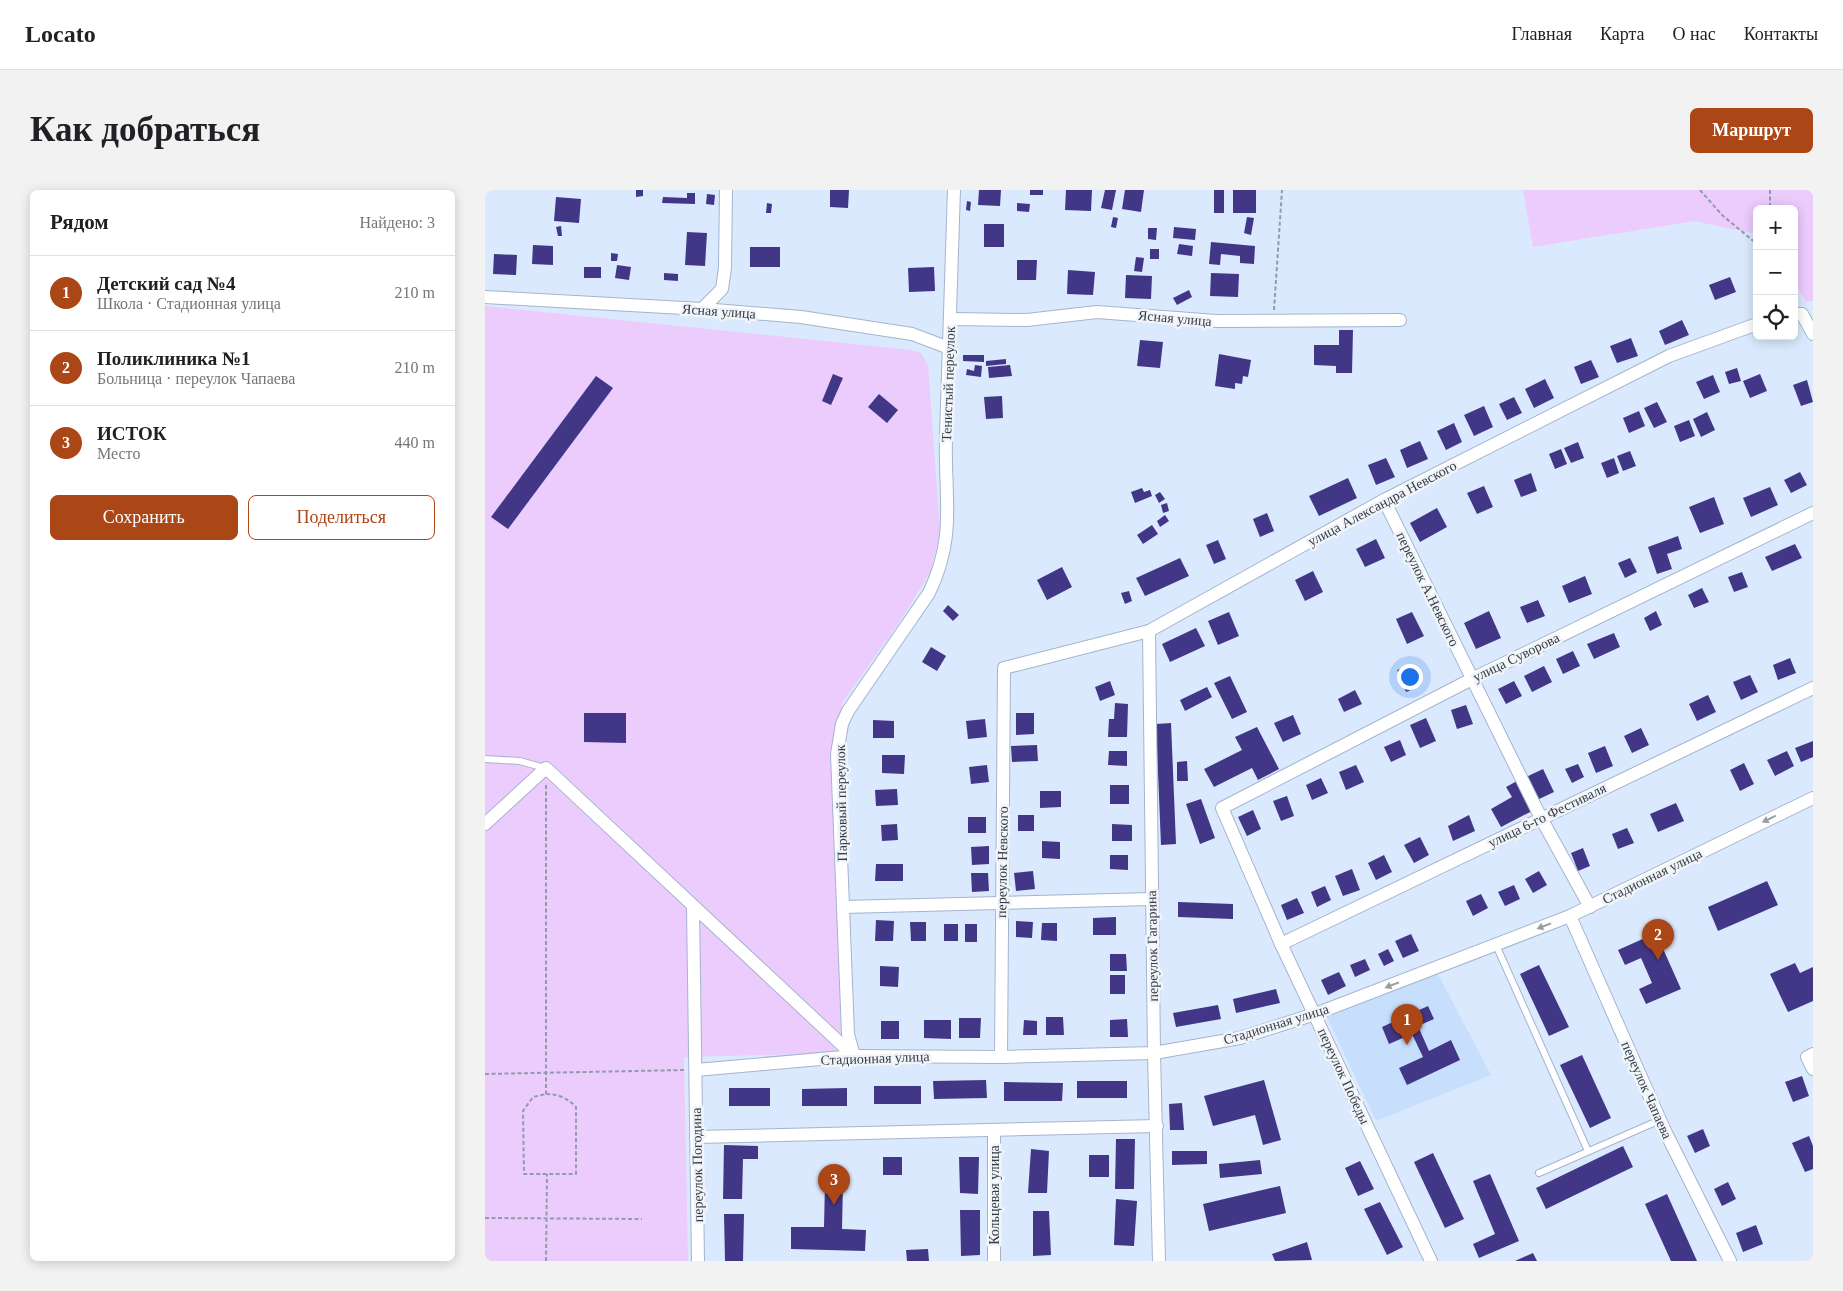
<!DOCTYPE html>
<html lang="ru">
<meta charset="utf-8">
<style>
:root{--surface:#fff;--page:#f2f2f2;--text:#202124;--muted:#757577;--line:#e0e0e0;--accent:#ab4616}
body{margin:0;font-family:"Times New Roman",serif;background:var(--page);color:var(--text)}
.controls{position:absolute;right:15px;top:15px;display:grid;overflow:hidden;border-radius:8px;box-shadow:0 2px 12px #0003}
.controls button{width:45px;height:45px;display:grid;place-items:center;padding:0;border:0;border-bottom:1px solid var(--line);background:var(--surface);color:var(--text);font:25px sans-serif}
.you{position:absolute;left:924px;top:486px;width:18px;height:18px;margin:-12px;border:4px solid #fff;border-radius:50%;background:#1a73e8;box-shadow:0 0 0 8px #1a73e833}
.badge{display:grid;place-items:center;width:32px;height:32px;border-radius:50%;background:var(--accent);color:#fff;font-size:16px;font-weight:700}
.pin{position:absolute;translate:-50% -41px;filter:drop-shadow(0 1px 2px #0008)}
.pin::after{content:'';position:absolute;top:26px;width:18px;height:15px;background:inherit;clip-path:polygon(0 0,100% 0,50% 100%)}
.list{margin:0;padding:0;list-style:none}
h2{display:flex;justify-content:space-between;align-items:center;height:65px;margin:0;padding:0 20px;font-size:21px}
h2 small{font-size:16px;font-weight:400;color:var(--muted)}
.list li{display:grid;grid-template-columns:32px 1fr auto;gap:15px;align-items:center;box-sizing:border-box;height:75px;padding:0 20px;border-top:1px solid var(--line)}
.list b{display:block;font-size:19px;white-space:nowrap}
.list p{margin:0;font-size:16px;white-space:nowrap;color:var(--muted)}
.list em{font-size:16px;font-style:normal;color:var(--muted)}
.actions{display:flex;gap:10px;padding:15px 20px}
.actions a{flex:1;padding:11px 0;border:1px solid var(--accent);border-radius:8px;text-align:center;font-size:18px;color:var(--accent)}
.actions .main{background:var(--accent);color:#fff}
.icon{flex:none;width:28px;height:28px;fill:none;stroke:currentColor;stroke-width:2;stroke-linecap:round;stroke-linejoin:round}
.map{position:relative;flex:none;width:1328px;height:1071px;overflow:hidden;border-radius:8px}
header{display:flex;align-items:center;gap:30px;box-sizing:border-box;height:70px;padding:0 25px;background:var(--surface);border-bottom:1px solid var(--line)}
header strong{font-size:24px}
nav{display:flex;gap:28px;margin-inline-start:auto;font-size:18px}
.intro{display:flex;align-items:center;justify-content:space-between;box-sizing:border-box;height:120px;padding:0 30px}
h1{margin:0;font-size:35px}
.button{padding:12px 22px;border-radius:8px;background:var(--accent);color:#fff;font-size:18px;font-weight:700}
main{display:flex;gap:30px;padding:0 30px}
aside{flex:1;background:var(--surface);border-radius:8px;box-shadow:0 2px 12px #0003}
.map>svg:first-child{display:block}
.built{fill:#c7defd}
.green{fill:#eccbfd}
.building{fill:#423787}
.lines{fill:none;stroke-linecap:round;stroke-linejoin:round}
.lane-casing{stroke:#a3b5cd;stroke-width:8}
.street-casing{stroke:#a3b5cd;stroke-width:14}
.path{stroke:#909bab;stroke-width:2;stroke-dasharray:4 2.5;stroke-linecap:butt}
.lane{stroke:#fff;stroke-width:6}
.street{stroke:#fff;stroke-width:12}
.oneway{fill:#9a9ea2}
.labels{text-anchor:middle;stroke-width:5;stroke-linejoin:round;paint-order:stroke}
.street-label{font-size:14px;fill:#353c46;stroke:#f1f5fa}
</style>
<header>
<strong>Locato</strong>
<nav><a>Главная</a><a>Карта</a><a>О нас</a><a>Контакты</a></nav>
</header>
<div class="intro"><h1>Как добраться</h1><a class="button">Маршрут</a></div>
<main>
<aside>
<h2>Рядом<small>Найдено: 3</small></h2>
<ul class="list">
<li><span class="badge">1</span><div><b>Детский сад №4</b><p>Школа · Стадионная улица</p></div><em>210 m</em></li>
<li><span class="badge">2</span><div><b>Поликлиника №1</b><p>Больница · переулок Чапаева</p></div><em>210 m</em></li>
<li><span class="badge">3</span><div><b>ИСТОК</b><p>Место</p></div><em>440 m</em></li>
</ul>
<div class="actions"><a class="main">Сохранить</a><a>Поделиться</a></div>
</aside>
<div class="map">
<svg width="1328" height="1071" viewBox="0 0 1328 1071">
<rect width="100%" height="100%" fill="#dae9fd"/>
<path class="built" d="M953,784L1006,885L891,931L841,825Z"/>
<g class="green">
<path d="M1038,0H1328V111H1321L1309,93V19H1272V44L1209,31L1048,57Z"/>
<path d="M0,116L426,160L436,163L443,176L455,341L446,381L415,431L357,513L352,562L356,863L199,867L203,1071H0Z"/>
</g>
<g class="building">
<path d="M151,0H158V6L151,7Z"/>
<path d="M345,0H364L363,18L345,17Z"/>
<path d="M494,0H516L515,16L493,15Z"/>
<rect x="545" y="0" width="13" height="5"/>
<path d="M581,0H607L606,21L580,20Z"/>
<path d="M620,0H631L627,20L616,18Z"/>
<path d="M640,0H659L656,22L637,19Z"/>
<rect x="729" y="0" width="10" height="23"/>
<rect x="748" y="0" width="23" height="23"/>
<path d="M202,3H210V14L177,13L178,7L202,8Z"/>
<path d="M222,4L230,5L229,15L221,14Z"/>
<path d="M71,7L96,9L94,33L69,31Z"/>
<path d="M482,11L486,12L485,21L481,20Z"/>
<path d="M282,13L287,14L286,23H281Z"/>
<path d="M532,13L545,14L544,22L532,21Z"/>
<path d="M628,27L633,28L631,38L626,37Z"/>
<path d="M762,27L769,28L766,45L759,43Z"/>
<rect x="499" y="34" width="20" height="23"/>
<path d="M76,36L77,46H73L71,37Z"/>
<path d="M689,37L711,39L710,50L688,48Z"/>
<path d="M663,38H672L671,50L663,49Z"/>
<path d="M202,42L222,43L220,76L200,75Z"/>
<path d="M726,52L770,56L769,74L755,73V66L736,64L735,75L724,74Z"/>
<path d="M694,54L708,56L707,66L692,64Z"/>
<path d="M48,55L68,56V75L47,74Z"/>
<rect x="265" y="57" width="30" height="20"/>
<rect x="665" y="59" width="9" height="10"/>
<path d="M126,63L133,64L132,71H126Z"/>
<path d="M9,64L32,65L31,85L8,84Z"/>
<path d="M651,67L659,68L657,82L649,81Z"/>
<path d="M532,70H552L551,90H532Z"/>
<path d="M132,75L146,77L144,90L130,88Z"/>
<rect x="99" y="77" width="17" height="11"/>
<path d="M449,77L450,101L424,102L423,78Z"/>
<path d="M583,80L610,82L608,105L582,104Z"/>
<path d="M179,83L193,84V91L179,90Z"/>
<path d="M726,83L754,84L753,107L725,106Z"/>
<path d="M641,85L667,86L666,109L640,108Z"/>
<path d="M1245,87L1251,102L1230,110L1224,95Z"/>
<path d="M704,100L707,107L692,115L688,108Z"/>
<path d="M1197,130L1204,145L1180,155L1174,141Z"/>
<path d="M854,140H868L867,183H851V176L829,175V155H854Z"/>
<path d="M1146,148L1153,166L1132,173L1125,156Z"/>
<path d="M655,150L678,152L675,178L652,176Z"/>
<path d="M734,164L766,170L763,187L758,186L757,194L750,193V199L730,196Z"/>
<path d="M478,165H499V172L478,171Z"/>
<path d="M521,169V174L501,176V171Z"/>
<path d="M1106,170L1114,187L1096,194L1089,177Z"/>
<path d="M490,175L497,176L496,187L481,185L482,179L489,181Z"/>
<path d="M525,175L527,186L504,188L503,177Z"/>
<path d="M1252,178L1256,191L1244,194L1240,182Z"/>
<path d="M348,184L358,188L346,215L337,211Z"/>
<path d="M1275,184L1282,201L1265,208L1258,191Z"/>
<path d="M1228,185L1235,202L1219,209L1211,192Z"/>
<path d="M111,186L128,198L23,339L6,327Z"/>
<path d="M1060,189L1069,208L1049,218L1040,199Z"/>
<path d="M1322,190L1328,212L1316,216L1308,195Z"/>
<path d="M394,204L413,220L402,233L383,217Z"/>
<path d="M517,206L518,228L501,229L499,207Z"/>
<path d="M1029,207L1037,223L1022,230L1014,214Z"/>
<path d="M1172,212L1182,232L1169,238L1159,218Z"/>
<path d="M999,216L1008,237L989,246L979,225Z"/>
<path d="M1154,221L1160,236L1144,243L1138,228Z"/>
<path d="M1222,222L1230,240L1216,247L1208,229Z"/>
<path d="M1204,230L1210,246L1195,252L1189,236Z"/>
<path d="M969,233L977,252L961,260L952,241Z"/>
<path d="M935,251L943,269L922,278L915,260Z"/>
<path d="M1093,252L1099,268L1086,273L1079,258Z"/>
<path d="M1076,259L1082,274L1070,279L1064,264Z"/>
<path d="M1145,261L1151,276L1138,281L1132,266Z"/>
<path d="M901,268L910,287L891,295L883,275Z"/>
<path d="M1129,268L1134,283L1122,288L1116,273Z"/>
<path d="M1315,282L1322,295L1306,303L1299,290Z"/>
<path d="M1046,283L1052,301L1036,307L1029,290Z"/>
<path d="M863,288L872,308L834,326L824,306Z"/>
<path d="M999,296L1008,317L992,324L982,303Z"/>
<path d="M1285,297L1293,315L1266,327L1258,308Z"/>
<path d="M657,298L659,302L665,300L667,306L650,313L646,302Z"/>
<path d="M675,302L680,309L674,313L670,305Z"/>
<path d="M1229,307L1239,334L1215,343L1204,317Z"/>
<path d="M682,313L684,321L678,323L676,315Z"/>
<path d="M952,318L962,337L935,352L925,333Z"/>
<path d="M782,323L789,341L775,347L768,329Z"/>
<path d="M680,325L684,331L675,337L672,331Z"/>
<path d="M667,335L673,344L658,354L652,345Z"/>
<path d="M1193,346L1197,359L1182,364L1187,379L1172,384L1163,357Z"/>
<path d="M891,349L900,368L880,377L871,359Z"/>
<path d="M733,350L741,369L729,374L721,355Z"/>
<path d="M1310,354L1317,368L1287,381L1280,367Z"/>
<path d="M695,368L704,386L660,406L651,388Z"/>
<path d="M1145,368L1152,382L1140,388L1133,373Z"/>
<path d="M577,377L587,397L562,410L552,390Z"/>
<path d="M828,381L838,402L820,411L810,390Z"/>
<path d="M1257,382L1263,397L1249,402L1243,387Z"/>
<path d="M1100,386L1107,404L1084,413L1077,396Z"/>
<path d="M1217,398L1224,412L1209,418L1203,405Z"/>
<path d="M644,401L647,411L640,414L636,403Z"/>
<path d="M1053,410L1060,426L1042,433L1035,417Z"/>
<path d="M463,415L474,425L468,431L458,421Z"/>
<path d="M1004,421L1016,448L991,459L979,433Z"/>
<path d="M1171,421L1177,435L1165,441L1159,428Z"/>
<path d="M744,422L754,446L733,455L723,431Z"/>
<path d="M927,422L939,446L922,454L911,429Z"/>
<path d="M711,438L720,456L685,472L677,454Z"/>
<path d="M1129,443L1135,457L1109,469L1102,454Z"/>
<path d="M446,457L461,466L452,481L437,472Z"/>
<path d="M1088,461L1095,476L1078,484L1071,469Z"/>
<path d="M1305,468L1311,483L1293,490L1288,475Z"/>
<path d="M922,476L931,498L921,502L912,480Z"/>
<path d="M1059,476L1067,492L1047,502L1039,486Z"/>
<path d="M1265,485L1273,502L1256,510L1248,492Z"/>
<path d="M745,486L762,522L747,529L729,493Z"/>
<path d="M625,491L630,505L615,511L610,497Z"/>
<path d="M1029,491L1037,506L1021,514L1013,499Z"/>
<path d="M722,497L727,507L700,521L695,510Z"/>
<path d="M870,500L877,514L859,522L853,509Z"/>
<path d="M1223,505L1231,522L1212,531L1204,514Z"/>
<path d="M630,513L643,514L642,547H623L624,529H629Z"/>
<path d="M981,515L988,534L972,539L966,520Z"/>
<path d="M99,523H141V553L99,552Z"/>
<path d="M531,523H549V544L531,545Z"/>
<path d="M808,525L816,544L798,552L789,533Z"/>
<path d="M941,528L951,551L935,558L925,535Z"/>
<path d="M500,529L502,547L483,549L481,531Z"/>
<path d="M388,530L409,531V548H388Z"/>
<path d="M686,533L691,654L676,655L671,534Z"/>
<path d="M772,537L794,579L773,590L767,578L729,597L719,579L757,560L750,547Z"/>
<path d="M1156,538L1164,555L1147,563L1139,546Z"/>
<path d="M915,550L921,565L906,572L899,557Z"/>
<path d="M1328,551V567L1316,572L1310,558Z"/>
<path d="M552,555L553,571L527,572L526,556Z"/>
<path d="M1120,556L1128,576L1111,583L1103,563Z"/>
<path d="M624,561H642V576L623,575Z"/>
<path d="M1302,561L1309,576L1290,586L1282,570Z"/>
<path d="M397,565H420L419,584L397,583Z"/>
<path d="M702,571L703,591H692V572Z"/>
<path d="M1259,573L1269,594L1255,601L1245,580Z"/>
<path d="M1093,574L1099,587L1087,593L1080,579Z"/>
<path d="M502,575L504,592L486,594L484,577Z"/>
<path d="M871,575L879,592L861,600L854,582Z"/>
<path d="M1058,579L1069,602L1052,610L1041,587Z"/>
<path d="M836,588L843,603L827,610L821,595Z"/>
<path d="M1032,591L1047,621L1016,637L1006,619L1027,607L1021,597Z"/>
<rect x="625" y="595" width="19" height="19"/>
<path d="M412,599L413,615L391,616L390,600Z"/>
<path d="M555,601H576V617L555,618Z"/>
<path d="M802,606L809,626L796,631L788,611Z"/>
<path d="M716,609L730,648L715,654L701,614Z"/>
<path d="M1191,613L1199,631L1173,642L1165,624Z"/>
<path d="M768,620L776,639L762,646L753,627Z"/>
<rect x="533" y="625" width="16" height="16"/>
<path d="M984,625L990,641L968,651L963,636Z"/>
<rect x="483" y="627" width="18" height="16"/>
<path d="M412,634L413,650L397,651L396,635Z"/>
<path d="M627,634L647,635V651H627Z"/>
<path d="M1142,638L1149,653L1133,659L1127,644Z"/>
<path d="M935,647L944,665L929,673L919,655Z"/>
<path d="M557,651L575,652V669L557,668Z"/>
<path d="M504,656V674L487,675L486,657Z"/>
<path d="M1098,658L1105,676L1093,681L1086,663Z"/>
<path d="M625,665H643V680L625,679Z"/>
<path d="M899,665L907,682L891,690L883,673Z"/>
<path d="M391,674H418V691H390Z"/>
<path d="M867,679L875,700L858,706L850,686Z"/>
<path d="M548,681L550,699L531,701L529,683Z"/>
<path d="M1054,681L1062,695L1048,703L1040,689Z"/>
<path d="M486,683H503L504,701L487,702Z"/>
<path d="M1282,691L1293,715L1233,741L1223,717Z"/>
<path d="M1029,695L1035,709L1020,716L1013,702Z"/>
<path d="M840,696L846,710L832,717L826,702Z"/>
<path d="M996,704L1003,718L988,726L981,711Z"/>
<path d="M812,708L819,723L802,730L796,715Z"/>
<path d="M693,712L748,714V729L693,727Z"/>
<path d="M631,727V745H608V728Z"/>
<path d="M391,730L409,731L408,751H390Z"/>
<path d="M531,731L548,732L547,748L531,747Z"/>
<path d="M425,732H441V751H426Z"/>
<path d="M557,733H572V751L556,750Z"/>
<rect x="459" y="734" width="14" height="17"/>
<rect x="480" y="734" width="12" height="18"/>
<path d="M1171,743L1196,799L1161,814L1154,799L1167,793L1156,768L1140,775L1133,760Z"/>
<path d="M926,744L934,761L918,768L910,751Z"/>
<path d="M903,759L909,771L899,776L893,764Z"/>
<path d="M625,764H641L642,781H625Z"/>
<path d="M880,769L885,780L870,787L865,775Z"/>
<path d="M1310,773L1315,783L1328,777V811L1303,822L1285,784Z"/>
<path d="M1054,775L1084,837L1064,846L1035,784Z"/>
<path d="M395,776L414,777L413,797L395,796Z"/>
<path d="M854,782L861,796L843,805L836,790Z"/>
<rect x="625" y="785" width="15" height="19"/>
<path d="M791,799L795,813L751,823L748,809Z"/>
<path d="M733,815L736,829L691,837L688,823Z"/>
<path d="M943,816L949,829L933,836L944,861L966,850L975,870L922,895L914,878L938,867L927,844L904,854L897,837Z"/>
<path d="M561,827H578L579,845H561Z"/>
<path d="M474,828H496L495,848H474Z"/>
<path d="M642,829L643,847H625V830Z"/>
<path d="M439,830H466V849L439,848Z"/>
<path d="M539,830L552,831V845H538Z"/>
<rect x="396" y="831" width="18" height="18"/>
<path d="M1097,865L1126,928L1105,938L1075,875Z"/>
<path d="M1317,886L1324,906L1308,912L1300,892Z"/>
<path d="M501,890L502,908L449,909L448,891Z"/>
<path d="M779,890L796,950L778,955L770,925L728,936L719,906Z"/>
<rect x="592" y="891" width="50" height="17"/>
<path d="M519,892L578,893L577,911H519Z"/>
<rect x="389" y="896" width="47" height="18"/>
<rect x="244" y="898" width="41" height="18"/>
<path d="M362,898V916H317V899Z"/>
<path d="M697,913L699,940H685L684,914Z"/>
<path d="M1218,939L1225,956L1210,963L1202,946Z"/>
<path d="M1324,946L1328,956V979L1320,982L1307,953Z"/>
<path d="M631,949H650L649,999H630Z"/>
<path d="M239,955L273,956V969H258L257,1009H238Z"/>
<path d="M1138,956L1148,977L1061,1019L1051,998Z"/>
<path d="M546,959L564,961L562,1003H543Z"/>
<path d="M687,961H722V974L687,975Z"/>
<path d="M948,963L979,1029L960,1038L929,972Z"/>
<rect x="604" y="965" width="20" height="22"/>
<rect x="398" y="967" width="19" height="18"/>
<path d="M474,967H494L493,1004L475,1003Z"/>
<path d="M775,970L777,984L735,988L734,974Z"/>
<path d="M875,971L889,999L873,1006L860,978Z"/>
<path d="M1005,984L1034,1051L994,1068L988,1054L1010,1044L988,991Z"/>
<path d="M340,992L358,993L357,1039L381,1040L380,1061L306,1059V1037H339Z"/>
<path d="M1243,992L1251,1009L1237,1016L1229,999Z"/>
<path d="M795,996L801,1023L724,1041L718,1014Z"/>
<path d="M1182,1004L1212,1071H1186L1160,1014Z"/>
<path d="M631,1009L652,1011L649,1056L629,1055Z"/>
<path d="M895,1012L918,1057L902,1065L879,1019Z"/>
<path d="M475,1020H495V1065L476,1066Z"/>
<path d="M548,1021H564L566,1065L548,1066Z"/>
<path d="M239,1024H259L258,1071H240Z"/>
<path d="M1271,1035L1278,1054L1258,1062L1251,1043Z"/>
<path d="M822,1052L827,1070L790,1071L787,1064Z"/>
<path d="M443,1059L444,1071H422L421,1060Z"/>
<path d="M1048,1063L1052,1071H1030Z"/>
</g>
<g class="lines">
<g class="lane-casing">
<g id="lane">
<path d="M0,569L35,571L60,578"/>
<path d="M1011,755L1103,961"/>
<path d="M1054,983L1175,930"/>
</g>
</g>
<g class="street-casing">
<g id="street">
<path d="M0,107L217,119L316,127L427,144L464,158"/>
<path d="M217,119L237,99L240,78L241,0"/>
<path d="M1309,124H1317L1328,144"/>
<path d="M465,129L542,130L612,122L731,131L915,130"/>
<path d="M899,310L1056,628L1105,717"/>
<path d="M664,441L669,863L674,1071"/>
<path d="M0,634L61,578L369,866"/>
<path d="M208,717L213,1071"/>
<path d="M358,717L666,709"/>
<path d="M1085,726L1179,939L1245,1071"/>
<path d="M796,754L1328,498"/>
<path d="M1328,864L1322,867L1328,879"/>
<path d="M369,866L363,844L352,564L357,534L363,521L444,403C472,345 459,306 461,247C464,164 466,82 469,0"/>
<path d="M516,867L519,478L664,441L899,310L1184,166L1272,134"/>
<path d="M211,880L369,866L516,867L669,863L755,848L830,824L1085,726L1328,608"/>
<path d="M211,947L672,936"/>
<path d="M509,1071V940"/>
<path d="M946,1071L796,754L737,618L987,489L1328,323"/>
</g>
</g>
<g class="path">
<path d="M1215,0L1237,25L1272,54"/>
<path d="M1285,0V19"/>
<path d="M789,120L797,0"/>
<path d="M61,595V904"/>
<path d="M0,884L199,880"/>
<path d="M61,904C74,904 82,908 91,917V984H39L38,921L48,907Z"/>
<path d="M0,1028L157,1029"/>
<path d="M61,1071L62,984"/>
</g>
<use href="#lane" class="lane"/>
<use href="#street" class="street"/>
</g>
<defs><path id="oneway-solid" d="M-6-.8H1V-3.2L6.5 0L1 3.2V.8H-6Z" transform="scale(1.25)"/></defs>
<g class="oneway">
<use href="#oneway-solid" transform="translate(1284 629) rotate(154)"/>
<use href="#oneway-solid" transform="translate(1059 736) rotate(159)"/>
<use href="#oneway-solid" transform="translate(907 795) rotate(159)"/>
</g>
<g class="labels">
<g class="street-label">
<text transform="translate(234 121) rotate(4)" y="5">Ясная улица</text>
<text transform="translate(690 128) rotate(5)" y="5">Ясная улица</text>
<text transform="translate(463 194) rotate(-88)" y="5">Тенистый переулок</text>
<text transform="translate(897 313) rotate(-28)" y="5">улица Александра Невского</text>
<text transform="translate(943 399) rotate(64)" y="5">переулок А.Невского</text>
<text transform="translate(1031 467) rotate(-26)" y="5">улица Суворова</text>
<text transform="translate(356 613) rotate(-91)" y="5">Парковый переулок</text>
<text transform="translate(1062 625) rotate(-26)" y="5">улица 6-го Фестиваля</text>
<text transform="translate(517 672) rotate(-89)" y="5">переулок Невского</text>
<text transform="translate(1167 686) rotate(-26)" y="5">Стадионная улица</text>
<text transform="translate(667 756) rotate(-91)" y="5">переулок Гагарина</text>
<text transform="translate(791 834) rotate(-17)" y="5">Стадионная улица</text>
<text transform="translate(390 868) rotate(-2)" y="5">Стадионная улица</text>
<text transform="translate(859 886) rotate(65)" y="5">переулок Победы</text>
<text transform="translate(1162 900) rotate(66)" y="5">переулок Чапаева</text>
<text transform="translate(212 975) rotate(-91)" y="5">переулок Погодина</text>
<text transform="translate(509 1005) rotate(-90)" y="5">Кольцевая улица</text>
</g>
</g>
</svg>
<div class="controls">
<button>+</button>
<button>−</button>
<button><svg class="icon" aria-label="locate" viewBox="0 0 24 24"><circle cx="12" cy="12" r="6"/><path d="M12 2v4M12 18v4M2 12h4M18 12h4"/></svg></button>
</div>
<div class="you"></div>
<div class="pin badge" style="left:922px;top:855px">1</div>
<div class="pin badge" style="left:1173px;top:770px">2</div>
<div class="pin badge" style="left:349px;top:1015px">3</div>
</div>
</main>
